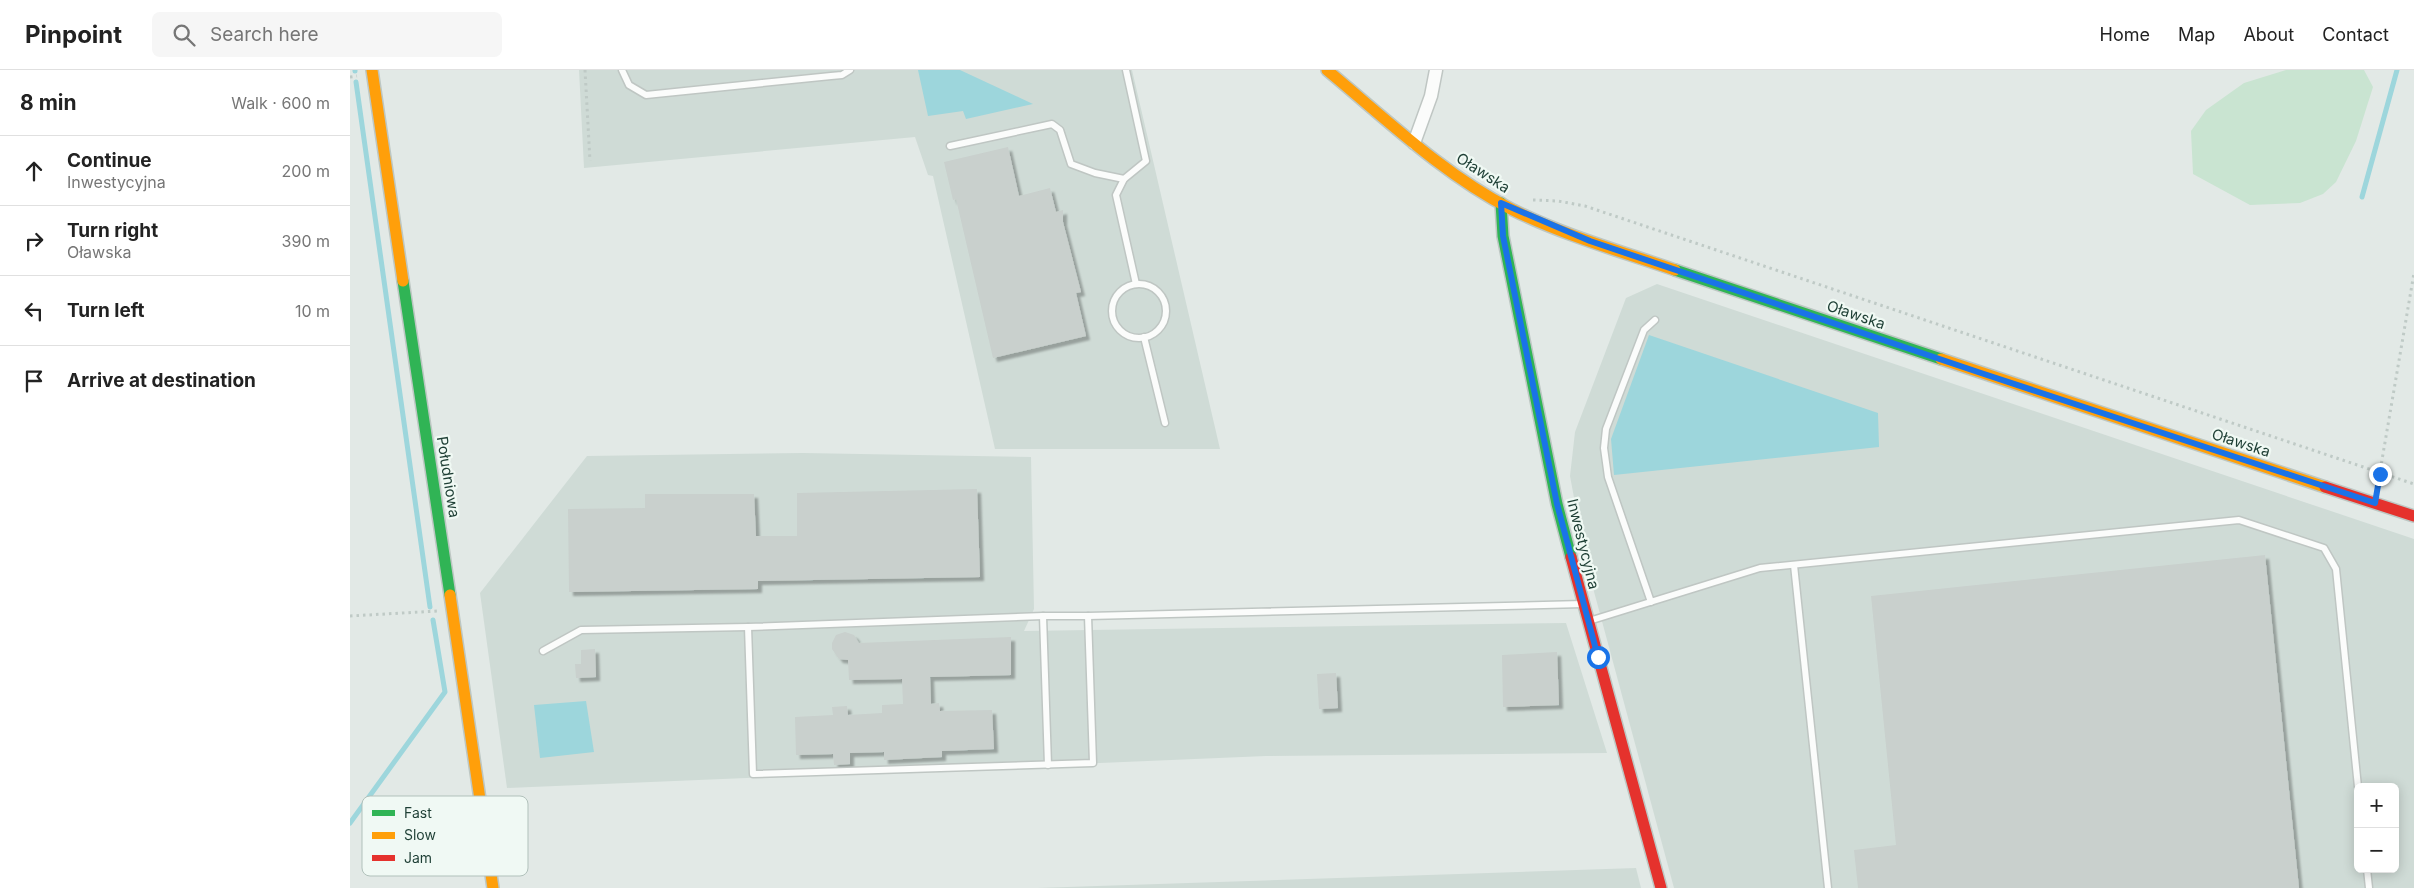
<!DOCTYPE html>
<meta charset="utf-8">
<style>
:root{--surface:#fff;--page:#f6f6f6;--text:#222;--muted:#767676;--line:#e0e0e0}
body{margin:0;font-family:Inter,sans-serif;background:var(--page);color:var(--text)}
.controls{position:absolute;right:15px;bottom:15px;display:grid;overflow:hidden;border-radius:8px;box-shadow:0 2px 12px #0003}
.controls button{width:45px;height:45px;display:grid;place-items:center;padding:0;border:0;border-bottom:1px solid var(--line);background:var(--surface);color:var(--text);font:25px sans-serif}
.stop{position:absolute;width:15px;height:15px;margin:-11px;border:4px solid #1a73e8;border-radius:50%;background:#fff}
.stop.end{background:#1a73e8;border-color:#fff;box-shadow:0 1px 5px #0008}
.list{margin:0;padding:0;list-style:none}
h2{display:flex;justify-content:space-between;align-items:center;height:65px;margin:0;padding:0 20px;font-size:21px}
h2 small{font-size:16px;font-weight:400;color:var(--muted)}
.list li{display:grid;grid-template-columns:32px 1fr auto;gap:15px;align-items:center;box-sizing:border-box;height:70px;padding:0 20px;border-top:1px solid var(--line)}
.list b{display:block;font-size:19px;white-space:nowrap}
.list p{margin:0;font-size:16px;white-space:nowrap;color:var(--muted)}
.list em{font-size:16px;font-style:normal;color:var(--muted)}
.icon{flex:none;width:28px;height:28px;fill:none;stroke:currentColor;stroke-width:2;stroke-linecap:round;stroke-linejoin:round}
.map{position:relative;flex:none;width:2064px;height:818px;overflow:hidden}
header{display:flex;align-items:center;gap:30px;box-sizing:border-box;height:70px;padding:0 25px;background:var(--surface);border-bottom:1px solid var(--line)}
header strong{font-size:24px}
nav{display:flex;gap:28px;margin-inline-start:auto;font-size:18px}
.search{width:350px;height:45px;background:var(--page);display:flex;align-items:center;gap:12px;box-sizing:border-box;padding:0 18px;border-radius:8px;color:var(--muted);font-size:19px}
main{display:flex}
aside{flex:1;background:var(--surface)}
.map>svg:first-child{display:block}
.built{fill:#cfdbd6;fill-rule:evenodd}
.green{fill:#c9e4d1}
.water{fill:#9dd6dc}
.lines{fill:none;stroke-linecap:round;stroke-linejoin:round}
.stream{stroke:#9dd6dc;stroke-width:5}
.building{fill:#c9d0cd;filter:url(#shadow)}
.lane-casing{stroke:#bfc6c3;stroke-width:9}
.street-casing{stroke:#bfc6c3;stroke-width:15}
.fast-casing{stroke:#bdc7c3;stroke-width:14}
.slow-casing{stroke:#bdc7c3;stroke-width:14}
.jam-casing{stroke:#bdc7c3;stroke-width:14}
.path{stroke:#bfcac6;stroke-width:3;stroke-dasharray:2.5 4;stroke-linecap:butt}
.lane{stroke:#fbfcfb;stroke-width:6}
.street{stroke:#fbfcfb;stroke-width:12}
.fast{stroke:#30b455;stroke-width:11}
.slow{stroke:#ff9f0a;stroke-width:11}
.jam{stroke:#e5322d;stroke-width:11}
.route{stroke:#1a73e8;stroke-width:6}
.labels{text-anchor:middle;stroke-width:4.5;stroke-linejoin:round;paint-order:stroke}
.street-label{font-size:15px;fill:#1e3f35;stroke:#f0f9f4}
.key{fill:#f0f9f4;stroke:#b1c1bb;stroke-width:1}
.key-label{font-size:14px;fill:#1e3f35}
</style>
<header>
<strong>Pinpoint</strong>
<div class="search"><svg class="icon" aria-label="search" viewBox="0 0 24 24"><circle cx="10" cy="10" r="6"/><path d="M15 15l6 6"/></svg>Search here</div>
<nav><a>Home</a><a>Map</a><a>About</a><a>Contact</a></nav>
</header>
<main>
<aside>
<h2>8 min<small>Walk · 600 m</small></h2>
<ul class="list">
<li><svg class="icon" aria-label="ahead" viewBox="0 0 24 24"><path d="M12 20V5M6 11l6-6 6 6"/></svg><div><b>Continue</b><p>Inwestycyjna</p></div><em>200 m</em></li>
<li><svg class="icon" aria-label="right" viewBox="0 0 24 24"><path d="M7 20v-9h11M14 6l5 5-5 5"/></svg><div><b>Turn right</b><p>Oławska</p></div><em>390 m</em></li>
<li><svg class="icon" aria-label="left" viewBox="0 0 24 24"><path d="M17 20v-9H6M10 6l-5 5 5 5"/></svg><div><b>Turn left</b></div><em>10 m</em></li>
<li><svg class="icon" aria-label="arrive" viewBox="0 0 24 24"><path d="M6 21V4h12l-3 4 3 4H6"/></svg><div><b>Arrive at destination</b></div></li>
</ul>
</aside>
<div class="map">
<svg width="2064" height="818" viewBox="0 0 2064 818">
<defs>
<filter id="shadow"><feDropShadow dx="4" dy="4" stdDeviation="1" flood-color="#0004"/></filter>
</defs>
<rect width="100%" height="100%" fill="#e2e9e6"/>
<g class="built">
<path d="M229,0H782L870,379H645L583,106L578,105L565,67L234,98Z"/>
<path d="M1307,214L2064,469V818H1324L1236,492L1220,406L1225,362L1276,228ZM2008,717H2045V799H2008Z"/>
<path d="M453,383L681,387L684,539L674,561L1216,553L1257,683L916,686L157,718L130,523L237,386Z"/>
<path d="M1286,798L1291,818H687Z"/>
</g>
<path class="green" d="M1936,0H2014L2023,17L2006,71L1986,112L1973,124L1950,133L1900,135L1843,104L1841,61L1856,40L1894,13Z"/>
<g class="water">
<path d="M568,0H610L683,34L616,49L613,41L578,46Z"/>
<path d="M1299,265L1528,343L1529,377L1264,405L1261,369Z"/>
<path d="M236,631L244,682L190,688L184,635Z"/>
</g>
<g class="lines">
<g class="stream">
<path d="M5,0V1"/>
<path d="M6,12L80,537"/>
<path d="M2012,127L2047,0"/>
<path d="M0,753L95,622L83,550"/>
</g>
</g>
<g class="building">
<path d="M658,77L669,126L700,118L706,142L713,140V152L731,222L726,223L736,266L643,288L606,129L603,130L594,92Z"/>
<path d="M627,419L630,507L408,511V519L219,522L218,439L295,438V424H404L406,466H447V423Z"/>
<path d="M1915,485L1949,818H1508L1504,780L1546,775L1521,526Z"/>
<path d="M495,562L504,565L509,573L661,567V605L580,607L581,634L589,633L590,641L642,640L644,679L592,681V687L534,690V682L500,683V694L484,695L483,684L446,685L445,647L483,645L482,637L497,636L498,645L532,643V635L553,634L552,609L499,610L498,590L489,589L482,579V573L486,565Z"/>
<path d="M245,579L246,607L226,608L225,594H231V580Z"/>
<path d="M1207,582L1209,635L1153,637L1152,585Z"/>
<path d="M986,603L988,638L969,639L967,604Z"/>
</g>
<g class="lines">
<g class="lane-casing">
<g id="lane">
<path d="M272,0L279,15L296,25L481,6L492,5L500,0"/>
<path d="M776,0L796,91L774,109L766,125L786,214"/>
<path d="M600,76L702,54L710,60L721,94L745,103L774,109"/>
<circle cx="789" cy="241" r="27"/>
<path d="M794,267L815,353"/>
<path d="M1444,495L1478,818"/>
<path d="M1301,532L1258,407L1254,378L1256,359L1294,260L1305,250"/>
<path d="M693,546L698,695"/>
<path d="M1239,551L1410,498L1889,450L1974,478L1986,499L2008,717"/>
<path d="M398,557L403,704L743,693L738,546"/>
<path d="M193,581L231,560L398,557L693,546H738L1233,534"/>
<path d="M2017,799L2019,818"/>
</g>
</g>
<g class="street-casing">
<path id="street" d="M1064,73L1081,26L1086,0"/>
</g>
<g class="fast-casing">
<g id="fast">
<path d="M1151,133L1153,166L1207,434L1221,487"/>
<path d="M1325,200L1591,289"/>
<path d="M53,211L100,525"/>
</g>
</g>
<g class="slow-casing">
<g id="slow">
<path d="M22,0L53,211"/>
<path d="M977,0C1036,49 1093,104 1161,139C1213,165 1270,181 1325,200"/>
<path d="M1591,289L1975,417"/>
<path d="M100,525L143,818"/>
</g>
</g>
<g class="jam-casing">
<g id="jam">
<path d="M1975,417L2064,446"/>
<path d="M1221,487L1311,818"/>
</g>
</g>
<g class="path">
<path d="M235,0L240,91"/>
<path d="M0,7L7,6"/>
<path d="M1183,130L1208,131L1235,136L2064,414"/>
<path d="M2027,419L2064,203"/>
<path d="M0,546L87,541"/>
</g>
<use href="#lane" class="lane"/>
<use href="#street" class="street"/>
<use href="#fast" class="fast"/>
<use href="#slow" class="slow"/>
<use href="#jam" class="jam"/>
</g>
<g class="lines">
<path class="route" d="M1248,587L1207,434L1153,166L1151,133L1240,171L1631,303L2025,433L2030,404"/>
</g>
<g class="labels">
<g class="street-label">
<text transform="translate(1133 103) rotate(33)" y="5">Oławska</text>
<text transform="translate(1506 245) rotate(19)" y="5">Oławska</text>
<text transform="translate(1891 373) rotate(18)" y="5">Oławska</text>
<text transform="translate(98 407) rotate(81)" y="5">Południowa</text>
<text transform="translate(1233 474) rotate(76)" y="5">Inwestycyjna</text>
</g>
</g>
<rect x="12" y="726" width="166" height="80" rx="8" class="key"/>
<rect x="22" y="740" width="23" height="6" fill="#30b455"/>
<rect x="22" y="762" width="23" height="7" fill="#ff9f0a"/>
<rect x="22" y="785" width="23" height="6" fill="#e5322d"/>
<g class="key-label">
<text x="54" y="748">Fast</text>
<text x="54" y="770">Slow</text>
<text x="54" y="793">Jam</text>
</g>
</svg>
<div class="controls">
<button>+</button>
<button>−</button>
</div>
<div class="stop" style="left:1248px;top:587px"></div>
<div class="stop end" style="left:2030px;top:404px"></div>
</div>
</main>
